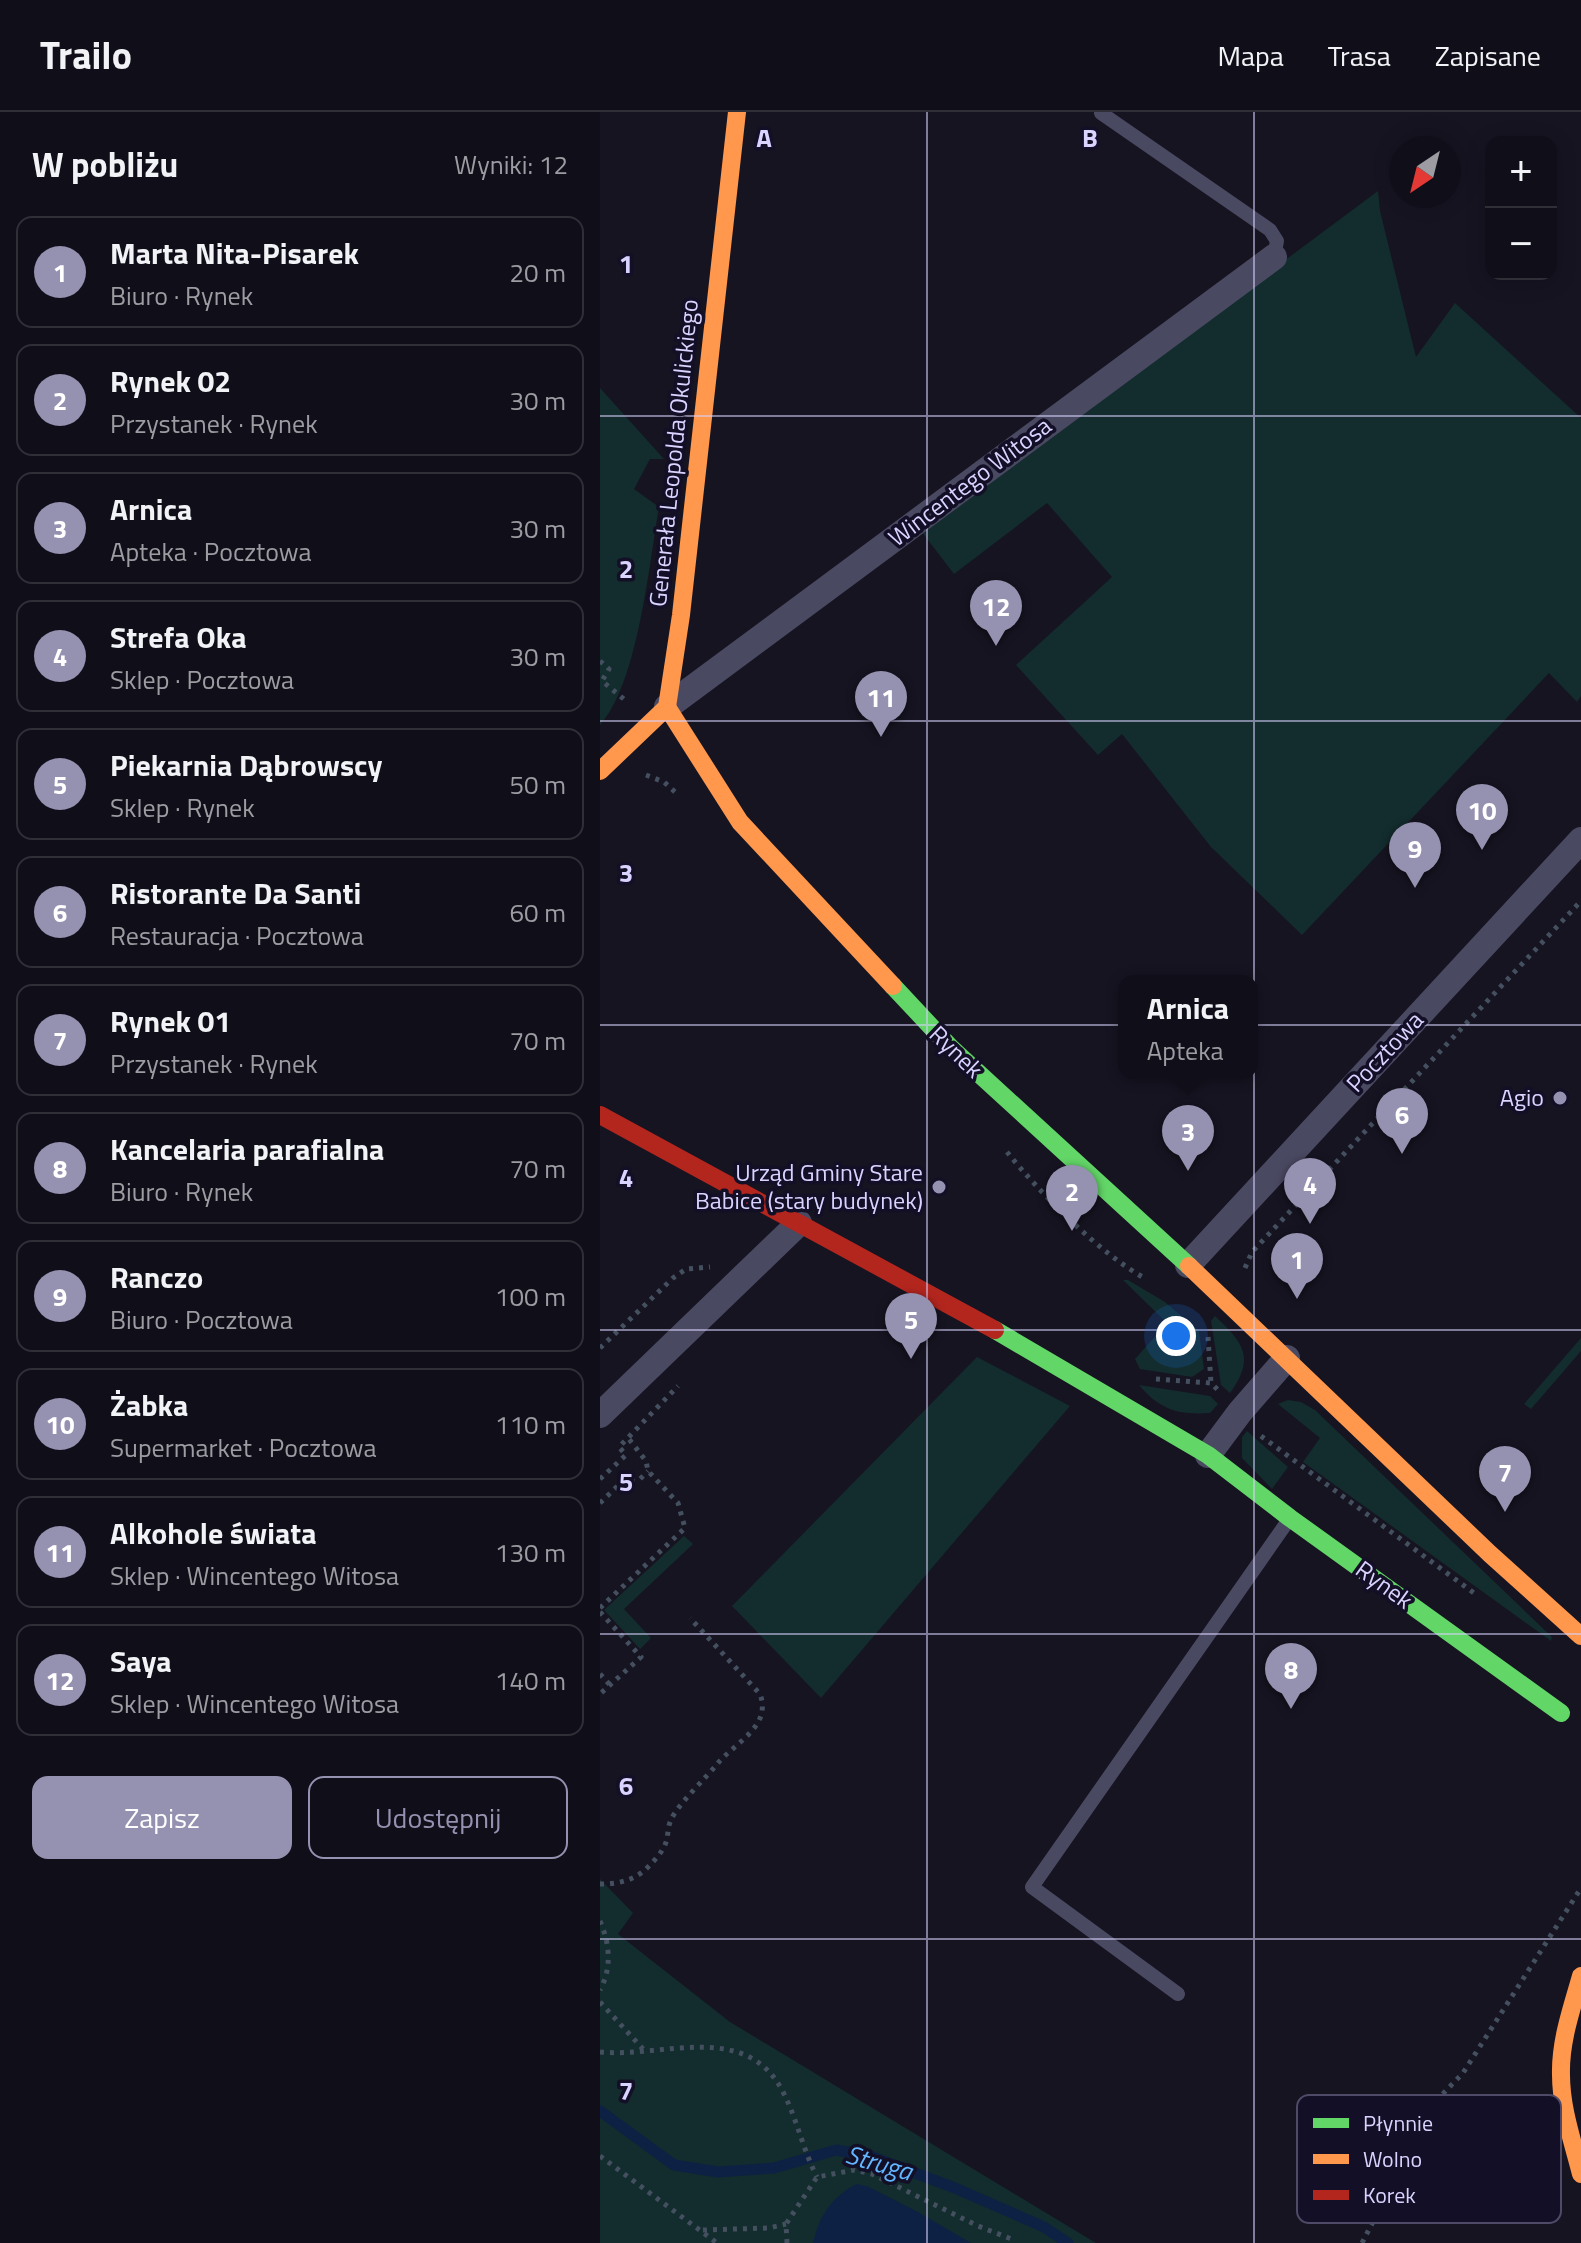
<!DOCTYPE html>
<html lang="pl">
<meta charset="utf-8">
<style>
:root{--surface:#100f19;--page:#1e1d26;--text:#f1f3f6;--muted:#9c9ca2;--line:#302f38;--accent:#9591b1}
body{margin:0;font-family:"Titillium Web",sans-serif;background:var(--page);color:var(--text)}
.controls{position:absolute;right:24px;top:24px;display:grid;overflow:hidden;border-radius:16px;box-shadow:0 4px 20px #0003}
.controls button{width:72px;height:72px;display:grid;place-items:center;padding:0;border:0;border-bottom:2px solid var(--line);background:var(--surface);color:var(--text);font:40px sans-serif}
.compass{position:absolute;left:789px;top:24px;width:72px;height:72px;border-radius:50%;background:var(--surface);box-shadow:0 4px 20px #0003;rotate:215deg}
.you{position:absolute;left:576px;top:1224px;width:28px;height:28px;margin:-20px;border:6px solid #fff;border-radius:50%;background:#1a73e8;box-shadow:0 0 0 12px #1a73e833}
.badge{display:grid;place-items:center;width:52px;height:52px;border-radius:50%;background:var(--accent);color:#fff;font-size:26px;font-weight:700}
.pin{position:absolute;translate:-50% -66px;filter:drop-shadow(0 2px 4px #0008)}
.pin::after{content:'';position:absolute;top:42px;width:28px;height:24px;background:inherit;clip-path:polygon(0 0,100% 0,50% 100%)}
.popup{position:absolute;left:518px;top:863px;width:140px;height:104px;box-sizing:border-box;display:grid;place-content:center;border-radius:16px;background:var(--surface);filter:drop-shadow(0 2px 6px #0005);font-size:26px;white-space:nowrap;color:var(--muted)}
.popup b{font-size:30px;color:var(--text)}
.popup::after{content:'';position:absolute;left:50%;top:100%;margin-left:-16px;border:16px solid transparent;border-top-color:var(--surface)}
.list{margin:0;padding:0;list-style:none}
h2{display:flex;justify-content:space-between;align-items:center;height:104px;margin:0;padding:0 32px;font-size:34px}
h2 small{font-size:26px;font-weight:400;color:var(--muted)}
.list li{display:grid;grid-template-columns:52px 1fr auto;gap:24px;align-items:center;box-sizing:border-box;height:112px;margin:0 16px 16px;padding:0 16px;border:2px solid var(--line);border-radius:16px}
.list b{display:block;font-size:30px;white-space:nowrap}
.list p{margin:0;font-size:26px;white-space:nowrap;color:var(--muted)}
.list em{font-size:26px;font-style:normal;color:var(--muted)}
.actions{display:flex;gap:16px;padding:24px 32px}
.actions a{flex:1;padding:18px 0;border:2px solid var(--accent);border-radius:16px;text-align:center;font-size:28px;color:var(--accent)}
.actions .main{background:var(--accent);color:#fff}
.map{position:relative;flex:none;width:981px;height:2131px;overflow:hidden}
header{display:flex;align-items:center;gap:48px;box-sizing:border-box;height:112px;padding:0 40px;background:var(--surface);border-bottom:2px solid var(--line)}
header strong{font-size:38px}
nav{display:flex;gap:44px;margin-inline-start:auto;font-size:28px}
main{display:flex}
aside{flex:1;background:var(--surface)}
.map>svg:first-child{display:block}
.green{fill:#132c2d}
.water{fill:#0d2144}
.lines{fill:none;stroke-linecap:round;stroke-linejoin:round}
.stream{stroke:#0d2144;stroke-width:11}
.path{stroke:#44505f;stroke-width:5;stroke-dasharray:4 6;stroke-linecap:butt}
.lane{stroke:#4a4962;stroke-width:14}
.street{stroke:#4a4962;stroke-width:26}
.fast{stroke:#63d668;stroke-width:18}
.slow{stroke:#ff974d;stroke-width:18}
.jam{stroke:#b3261e;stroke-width:18}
.grid{fill:none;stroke:#d9d4ff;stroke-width:2;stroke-opacity:0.55}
.poi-dot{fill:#9591b1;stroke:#130f26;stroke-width:3}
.labels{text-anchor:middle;stroke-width:7;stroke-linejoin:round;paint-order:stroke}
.street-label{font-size:24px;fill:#d9d4ff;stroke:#130f26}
.poi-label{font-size:24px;fill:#d9d4ff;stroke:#130f26;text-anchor:end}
.water-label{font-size:26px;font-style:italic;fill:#62b6ff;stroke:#130f26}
.key{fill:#130f26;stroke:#4e4a67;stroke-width:2}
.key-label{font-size:22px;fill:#d9d4ff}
.grid-label{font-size:26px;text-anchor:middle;font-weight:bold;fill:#d9d4ff;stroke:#130f26;stroke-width:7;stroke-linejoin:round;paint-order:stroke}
</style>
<header>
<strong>Trailo</strong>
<nav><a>Mapa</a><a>Trasa</a><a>Zapisane</a></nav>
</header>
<main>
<aside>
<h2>W pobliżu<small>Wyniki: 12</small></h2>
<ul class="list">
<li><span class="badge">1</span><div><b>Marta Nita-Pisarek</b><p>Biuro · Rynek</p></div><em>20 m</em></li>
<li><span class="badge">2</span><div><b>Rynek 02</b><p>Przystanek · Rynek</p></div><em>30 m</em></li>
<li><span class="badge">3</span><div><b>Arnica</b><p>Apteka · Pocztowa</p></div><em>30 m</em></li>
<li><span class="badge">4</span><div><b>Strefa Oka</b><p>Sklep · Pocztowa</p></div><em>30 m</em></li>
<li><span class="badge">5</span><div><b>Piekarnia Dąbrowscy</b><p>Sklep · Rynek</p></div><em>50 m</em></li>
<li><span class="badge">6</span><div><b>Ristorante Da Santi</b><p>Restauracja · Pocztowa</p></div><em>60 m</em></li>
<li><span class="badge">7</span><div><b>Rynek 01</b><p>Przystanek · Rynek</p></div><em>70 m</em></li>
<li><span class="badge">8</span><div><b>Kancelaria parafialna</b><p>Biuro · Rynek</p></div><em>70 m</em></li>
<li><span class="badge">9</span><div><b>Ranczo</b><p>Biuro · Pocztowa</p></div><em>100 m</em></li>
<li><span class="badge">10</span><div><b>Żabka</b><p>Supermarket · Pocztowa</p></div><em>110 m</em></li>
<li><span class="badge">11</span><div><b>Alkohole świata</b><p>Sklep · Wincentego Witosa</p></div><em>130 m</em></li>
<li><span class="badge">12</span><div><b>Saya</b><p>Sklep · Wincentego Witosa</p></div><em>140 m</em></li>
</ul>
<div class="actions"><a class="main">Zapisz</a><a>Udostępnij</a></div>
</aside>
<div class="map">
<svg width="981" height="2131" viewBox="0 0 981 2131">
<rect width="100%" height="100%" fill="#161421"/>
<g class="green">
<path d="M778,79L780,99L816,245L855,191L981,306V584L977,590L949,561L702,823L611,735L522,622L498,643L416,553L512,465L447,391L354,462L321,419Z"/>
<path d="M0,276L64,347H50L34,377L59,395C49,453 38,571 0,613Z"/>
<path d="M523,1168H528L565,1190L599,1219L604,1257L592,1265L540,1257L535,1247L567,1211Z"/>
<path d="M615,1204C643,1231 656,1245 630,1281L621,1273L611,1209Z"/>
<path d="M981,1226V1239L931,1297L924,1292Z"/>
<path d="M377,1245L470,1294L221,1586L132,1494Z"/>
<path d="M539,1273L610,1284L618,1292L610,1301C578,1303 560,1298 539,1273Z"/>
<path d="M688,1288L701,1290L715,1298L952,1525L951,1529L703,1350L720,1326L678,1292Z"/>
<path d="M647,1319L688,1355L672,1377L642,1346V1325Z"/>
<path d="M84,1424L93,1432L24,1497L51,1526L40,1537L4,1498Z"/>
<path d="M0,1767L33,1801L18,1822L130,1910L496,2131H0Z"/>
</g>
<path class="water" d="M257,2072L269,2075L316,2099L371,2131H213C219,2104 232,2084 257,2072Z"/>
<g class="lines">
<path class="stream" d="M0,1999L74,2053L118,2060L174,2056L236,2038L270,2044L355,2076L444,2115L468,2131"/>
<g class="path">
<path d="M0,549L9,557L2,569L25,588"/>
<path d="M46,663L64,670L75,680"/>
<path d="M407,1040C441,1082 499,1141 546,1167"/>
<path d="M645,1156L652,1140L981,789"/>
<path d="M608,1225L611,1271"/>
<path d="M0,1236L73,1166L86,1157L110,1155"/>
<path d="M556,1267L611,1271L619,1279"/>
<path d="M661,1324L878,1484"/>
<path d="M0,1367L26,1343L19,1335L78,1274"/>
<path d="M0,1391L24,1368H39L48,1359"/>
<path d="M0,1496L85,1416L78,1391L48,1359L46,1349L29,1327"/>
<path d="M0,1500L41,1545L0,1582"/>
<path d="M0,1562L10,1573"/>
<path d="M0,1772C17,1772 33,1769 46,1757C55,1748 64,1739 67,1727C68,1721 68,1714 71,1708C77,1693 107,1665 118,1651C136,1630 172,1614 160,1582L90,1506"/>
<path d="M0,1809C10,1832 12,1856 0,1878"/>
<path d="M0,1890L43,1937"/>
<path d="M0,1940C64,1946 146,1908 183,1980C197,2007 203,2038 217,2065"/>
<path d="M0,2044L117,2131"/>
<path d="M103,2118L169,2116L186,2112"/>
<path d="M187,2131L186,2112L217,2065L254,2058L272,2062L378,2114L414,2128"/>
<path d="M762,2131L835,1990L863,1961L981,1776"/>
</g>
<g class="lane">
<path d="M501,1L670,118L677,129L674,145"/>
<path d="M578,1882L432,1775L690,1406"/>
</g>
<g class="street">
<path d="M67,595L674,145"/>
<path d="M588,1153L981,728"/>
<path d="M0,1303L199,1111"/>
<path d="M608,1343L640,1300L687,1246"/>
</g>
<g class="fast">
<path d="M293,874L351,936L589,1154"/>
<path d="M395,1218L608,1343L690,1406L961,1601"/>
</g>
<g class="slow">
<path d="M67,595L140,710L293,874"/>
<path d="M0,659L67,595L81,503L137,0"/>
<path d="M589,1154L890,1442L981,1524"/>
<path d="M981,1864C972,1896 960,1929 961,1963C961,1997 973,2030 981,2062"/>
</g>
<path class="jam" d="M0,1003L395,1218"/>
</g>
<path class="grid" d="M327,0V2131M654,0V2131M0,304H981M0,609H981M0,913H981M0,1218H981M0,1522H981M0,1827H981"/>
<g class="poi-dot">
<circle cx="960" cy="986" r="8"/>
<circle cx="339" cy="1075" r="8"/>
</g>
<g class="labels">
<g class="street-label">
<text transform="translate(74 341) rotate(-84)" y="8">Generała Leopolda Okulickiego</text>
<text transform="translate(370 370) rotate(-37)" y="8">Wincentego Witosa</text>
<text transform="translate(356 940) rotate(44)" y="8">Rynek</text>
<text transform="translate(785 940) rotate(-47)" y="8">Pocztowa</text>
<text transform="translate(784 1473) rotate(36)" y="8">Rynek</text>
</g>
<g class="poi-label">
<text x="944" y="994">Agio</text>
<text x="323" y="1069">Urząd Gminy Stare<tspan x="323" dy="28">Babice (stary budynek)</tspan></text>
</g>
<g class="water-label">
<text transform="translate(279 2051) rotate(16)" y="9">Struga</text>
</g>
</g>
<rect x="697" y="1983" width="264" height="128" rx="12" class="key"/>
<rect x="713" y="2006" width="36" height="10" fill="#63d668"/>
<rect x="713" y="2042" width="36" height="10" fill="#ff974d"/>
<rect x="713" y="2078" width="36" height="10" fill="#b3261e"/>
<g class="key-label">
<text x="763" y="2019">Płynnie</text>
<text x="763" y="2055">Wolno</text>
<text x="763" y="2091">Korek</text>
</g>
<g class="grid-label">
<text x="164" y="35">A</text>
<text x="490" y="35">B</text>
<text x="26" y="161">1</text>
<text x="26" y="466">2</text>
<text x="26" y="770">3</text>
<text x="26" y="1075">4</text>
<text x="26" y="1379">5</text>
<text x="26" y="1683">6</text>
<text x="26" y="1988">7</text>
</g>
</svg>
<div class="controls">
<button>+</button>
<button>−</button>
</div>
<svg class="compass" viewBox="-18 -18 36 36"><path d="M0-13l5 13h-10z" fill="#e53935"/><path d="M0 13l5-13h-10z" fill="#9c9ca2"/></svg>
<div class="you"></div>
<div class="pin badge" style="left:697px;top:1187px">1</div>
<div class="pin badge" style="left:472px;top:1119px">2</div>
<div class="pin badge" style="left:588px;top:1059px">3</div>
<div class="popup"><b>Arnica</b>Apteka</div>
<div class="pin badge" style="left:710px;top:1112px">4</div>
<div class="pin badge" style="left:311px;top:1247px">5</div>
<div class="pin badge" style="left:802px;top:1042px">6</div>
<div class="pin badge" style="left:905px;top:1400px">7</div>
<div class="pin badge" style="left:691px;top:1597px">8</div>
<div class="pin badge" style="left:815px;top:776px">9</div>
<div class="pin badge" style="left:882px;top:738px">10</div>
<div class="pin badge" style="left:281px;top:625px">11</div>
<div class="pin badge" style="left:396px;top:534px">12</div>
</div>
</main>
